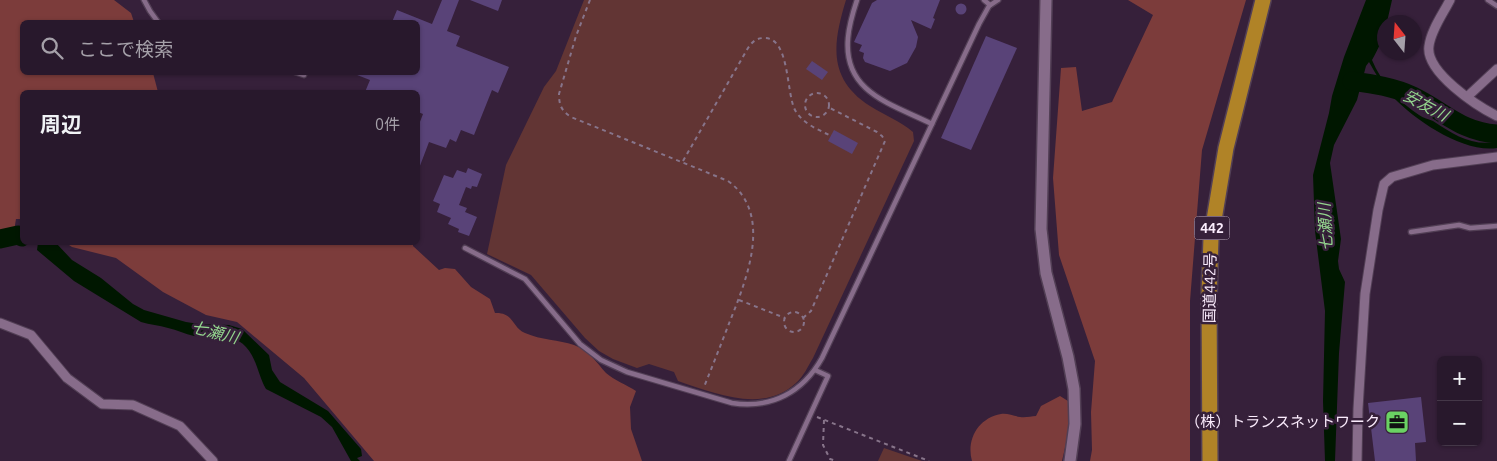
<!DOCTYPE html>
<html lang="ja">
<meta charset="utf-8">
<style>
:root{--surface:#28182c;--page:#342538;--text:#f1f3f6;--muted:#a5a0a9;--line:#443748}
body{margin:0;font-family:Ubuntu,"Noto Sans JP",sans-serif;background:var(--page);color:var(--text)}
.controls{position:absolute;right:15px;bottom:15px;display:grid;overflow:hidden;border-radius:8px;box-shadow:0 1px 4px #0004}
.controls button{width:45px;height:45px;display:grid;place-items:center;padding:0;border:0;border-bottom:1px solid var(--line);background:var(--surface);color:var(--text);font:25px sans-serif}
.compass{position:absolute;left:1377px;top:15px;width:45px;height:45px;border-radius:50%;background:var(--surface);box-shadow:0 1px 4px #0004;rotate:343deg}
.list{margin:0;padding:0;list-style:none}
h2{display:flex;justify-content:space-between;align-items:center;height:65px;margin:0;padding:0 20px;font-size:21px}
h2 small{font-size:16px;font-weight:400;color:var(--muted)}
.icon{flex:none;width:28px;height:28px;fill:none;stroke:currentColor;stroke-width:2;stroke-linecap:round;stroke-linejoin:round}
.map{position:relative;flex:none;width:1497px;height:461px;overflow:hidden}
.search{position:absolute;background:var(--surface);box-shadow:0 1px 4px #0004;left:20px;top:20px;width:400px;height:55px;display:flex;align-items:center;gap:12px;box-sizing:border-box;padding:0 18px;border-radius:8px;color:var(--muted);font-size:19px}
.panel{position:absolute;background:var(--surface);box-shadow:0 1px 4px #0004;left:20px;top:90px;width:400px;height:155px;border-radius:8px}
.map>svg:first-child{display:block}
.green{fill:#623534}
.forest{fill:#7c3c3b}
.water{fill:#001700}
.lines{fill:none;stroke-linecap:round;stroke-linejoin:round}
.river{stroke:#001700;stroke-width:19}
.building{fill:#594378}
.service-casing{stroke:#523f55;stroke-width:7}
.minor-casing{stroke:#523f55;stroke-width:11}
.tertiary-casing{stroke:#523f55;stroke-width:14}
.trunk-casing{stroke:#523f55;stroke-width:18}
.path{stroke:#87748a;stroke-width:2;stroke-dasharray:4 4;stroke-linecap:butt}
.service{stroke:#876c8a;stroke-width:4.5}
.minor{stroke:#876c8a;stroke-width:9}
.tertiary{stroke:#876c8a;stroke-width:11}
.trunk{stroke:#b08327;stroke-width:15}
.labels{text-anchor:middle;stroke-width:5;stroke-linejoin:round;paint-order:stroke}
.shield{fill:#36203a;stroke:#c0afc2;stroke-width:1}
.shield-label{font-size:14px;font-weight:bold;fill:#fbecfd}
.street-label{font-size:15px;fill:#fbecfd;stroke:#36203a}
.poi-label{font-size:15px;fill:#fbecfd;stroke:#36203a;text-anchor:end}
.water-label{font-size:16px;font-style:italic;fill:#94d68e;stroke:#36203a}
</style>
<div class="map">
<svg width="1497" height="461" viewBox="0 0 1497 461">
<rect width="100%" height="100%" fill="#36203a"/>
<g class="green">
<path d="M584,0H846C833,43 827,78 870,106C884,115 900,121 913,132L914,141L813,358C808,366 804,376 796,383C763,414 714,393 678,381L674,372L649,364L637,368L613,359L599,351L585,338L531,275L487,254L506,165L544,87L556,71Z"/>
<path d="M884,448L922,461H878Z"/>
</g>
<g class="forest">
<path d="M0,0H114L131,13L134,22H22V72L153,73L158,92H22V219H16L14,231L0,232Z"/>
<path d="M1128,0H1246L1202,150L1190,301V461H1090L1092,450L1091,412L1095,361L1059,255L1053,178L1061,68L1076,67L1082,111L1112,102L1153,15Z"/>
<path d="M66,243H413V246L439,270L445,268L455,269L471,287L490,299L495,313C514,312 512,328 525,333C541,340 559,340 574,345C590,351 596,362 606,373C614,380 627,385 636,391L630,407L631,429L642,461H374L304,378L237,322L206,315L163,292L116,258L72,247Z"/>
<path d="M1060,396L1068,401L1073,412L1062,461H972C966,440 978,418 1001,414C1007,413 1014,416 1020,417C1026,418 1031,416 1036,416L1041,406Z"/>
</g>
<g class="water">
<path d="M1366,0H1392L1387,22H1384C1384,37 1379,48 1372,60C1381,82 1399,102 1419,115C1423,118 1429,119 1433,121C1455,135 1470,146 1497,142V148C1463,153 1416,121 1393,97C1383,87 1376,74 1369,62L1366,66L1357,100L1334,145L1330,163L1341,239L1338,261L1339,269L1345,282L1339,353L1335,461H1325L1323,401L1325,311L1315,231L1313,175L1329,113L1332,96L1344,57Z"/>
<path d="M38,243H56L72,260L101,278L133,304L144,310L186,322L199,324L229,325L242,329L269,355L272,370L280,382L328,411L361,449L362,456L357,458L360,461H351L332,427L321,417L266,389C258,375 257,359 246,347C231,331 213,339 194,336C185,334 177,330 168,328C159,325 150,325 141,322L74,281L37,250Z"/>
</g>
<g class="lines">
<g class="river">
<path d="M1352,81C1373,84 1394,87 1413,96C1444,111 1461,132 1497,134"/>
<path d="M0,239L18,235L22,237"/>
</g>
</g>
<g class="building">
<path d="M442,0H459L447,31L460,36L456,46L509,67L498,93L492,90L474,135L461,130L456,142L450,139L446,148L429,142L418,171V127L423,114L418,112V92H365L370,80L352,73L418,72V22H392L397,10L432,24Z"/>
<path d="M470,0H502L498,11Z"/>
<path d="M877,0H940L933,18L935,19L931,29L911,20L918,37L916,47L907,63L890,71L865,62L863,58L864,53L859,51L862,45L854,42L872,3Z"/>
<circle cx="961" cy="9" r="5.5"/>
<path d="M986,36L1017,48L971,150L941,138Z"/>
<path d="M812,61L828,72L822,80L806,69Z"/>
<path d="M834,130L858,143L852,154L828,141Z"/>
<path d="M468,168L482,174L477,187L472,186L471,189L466,187L459,205L467,208L465,212L477,217L469,236L458,232L459,229L448,224L451,218L437,212L440,204L433,201L444,175L453,178L457,170L466,173Z"/>
<path d="M1421,397L1426,442L1415,443L1416,461H1375L1368,403Z"/>
</g>
<g class="lines">
<g class="service-casing">
<g id="service">
<path d="M144,0L150,11L158,22"/>
<path d="M857,0C853,12 849,25 848,38C843,93 892,104 932,124"/>
<path d="M984,0L990,5"/>
<path d="M1488,0L1497,6"/>
<path d="M295,72L304,75"/>
<path d="M1411,232L1459,225L1470,228L1497,226"/>
<path d="M465,248L525,279L580,344L601,360L627,372L732,403C772,409 803,392 822,358L979,24L989,6L998,0"/>
<path d="M789,461L828,376L815,370"/>
</g>
</g>
<g class="minor-casing">
<g id="minor">
<path d="M1450,0C1443,14 1431,30 1429,46C1425,72 1477,106 1497,116"/>
<path d="M1468,96L1497,69"/>
<path d="M0,323L31,335L67,378L102,404L133,405L180,426L213,461"/>
<path d="M1357,461L1358,409L1365,294L1378,210L1384,184L1392,177L1433,165L1497,157"/>
</g>
</g>
<g class="tertiary-casing">
<path id="tertiary" d="M1046,0L1041,229L1046,273L1068,357L1074,389L1075,424L1070,461"/>
</g>
<g class="trunk-casing">
<path id="trunk" d="M1210,461L1209,296L1211,238L1226,148L1263,0"/>
</g>
<g class="path">
<path d="M590,0L576,36L559,94C559,106 562,111 571,117L728,181C775,215 745,283 728,326C720,347 712,367 704,387"/>
<circle cx="817" cy="105" r="12"/>
<path d="M683,161L748,48C752,42 756,38 764,38C790,37 786,93 795,110C802,123 817,129 829,135"/>
<path d="M739,300L785,318"/>
<circle cx="794" cy="322" r="10"/>
<path d="M803,318L811,311L885,141L882,136L877,132L828,107"/>
<path d="M817,417L929,461"/>
<path d="M824,420L823,445L830,459L836,461"/>
</g>
<use href="#service" class="service"/>
<use href="#minor" class="minor"/>
<use href="#tertiary" class="tertiary"/>
<use href="#trunk" class="trunk"/>
</g>
<defs>
<g id="office-square" transform="scale(1.25)"><rect x="-9" y="-9" width="18" height="18" rx="4" fill="#6ad363" stroke="#36203a"/><path d="M-6-3h4V-5.5h4V-3h4V5H-6ZM-1-4.5V-3h2v-1.5ZM-6 0V1H6V0Z" fill="#111"/></g>
</defs>
<g fill-rule="evenodd">
<use href="#office-square" x="1397" y="422"/>
</g>
<g class="labels">
<rect class="shield" x="1194.5" y="216.5" width="35" height="23" rx="4"/>
<g class="shield-label">
<text x="1212" y="233">442</text>
</g>
<g class="street-label">
<text transform="translate(1210 288) rotate(-89)" y="5">国道442号</text>
</g>
<g class="poi-label">
<text x="1380" y="427">（株）トランスネットワーク</text>
</g>
<g class="water-label">
<text transform="translate(1426 105) rotate(28)" y="6">安友川</text>
<text transform="translate(1325 227) rotate(-93)" y="6">七瀬川</text>
<text transform="translate(215 332) rotate(14)" y="6">七瀬川</text>
</g>
</g>
</svg>
<div class="controls">
<button>+</button>
<button>−</button>
</div>
<svg class="compass" viewBox="-18 -18 36 36"><path d="M0-13l5 13h-10z" fill="#e53935"/><path d="M0 13l5-13h-10z" fill="#a5a0a9"/></svg>
<div class="search"><svg class="icon" aria-label="search" viewBox="0 0 24 24"><circle cx="10" cy="10" r="6"/><path d="M15 15l6 6"/></svg>ここで検索</div>
<section class="panel">
<h2>周辺<small>0件</small></h2>
<ul class="list">
</ul>
</section>
</div>
